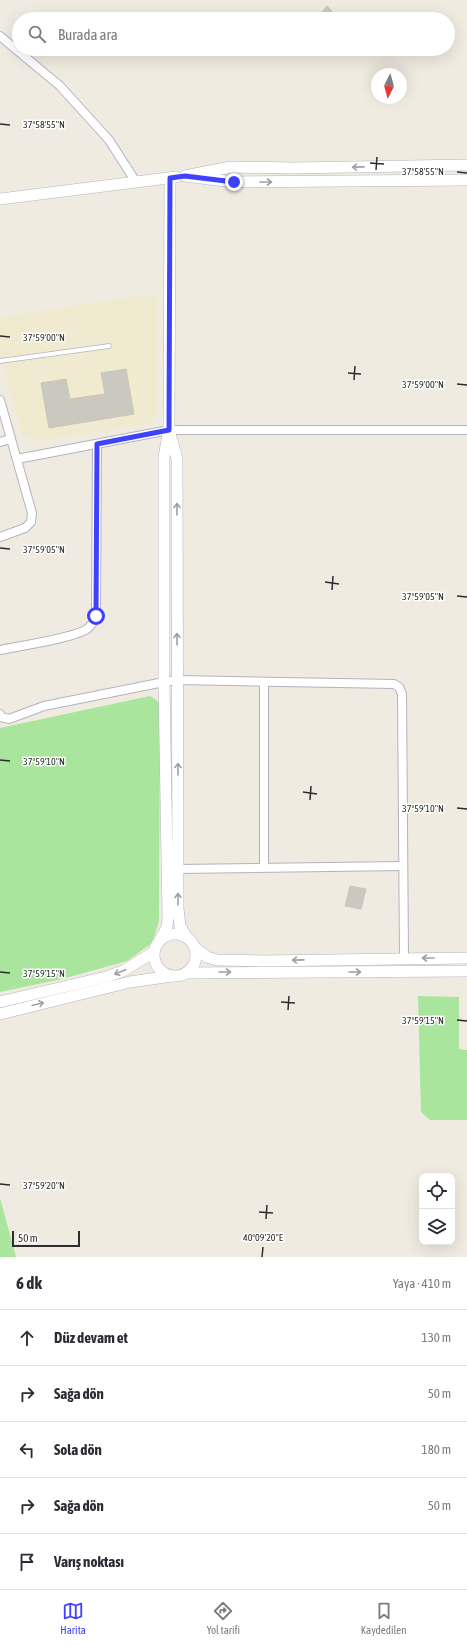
<!DOCTYPE html>
<html lang="tr">
<meta charset="utf-8">
<style>
:root{--surface:#fff;--page:#f2f2f3;--text:#2b2b33;--muted:#7c7c81;--line:#e1e1e2;--accent:#3f42fd}
body{margin:0;font-family:"Asap Condensed",sans-serif;background:var(--page);color:var(--text)}
.controls{position:absolute;right:12px;bottom:12px;display:grid;overflow:hidden;border-radius:8px;box-shadow:0 4px 16px #0002}
.controls button{width:36px;height:36px;display:grid;place-items:center;padding:0;border:0;border-bottom:1px solid var(--line);background:var(--surface);color:var(--text);font:20px sans-serif}
.compass{position:absolute;left:371px;top:68px;width:36px;height:36px;border-radius:50%;background:var(--surface);box-shadow:0 4px 16px #0002;rotate:186deg}
.scale{position:absolute;left:12px;bottom:10px;width:68px;box-sizing:border-box;padding-left:4px;border:2px solid #2d2d2d;border-top:0;font-size:11px;line-height:14px;white-space:nowrap;color:#2d2d2d;-webkit-text-stroke:3px #fff;paint-order:stroke}
.stop{position:absolute;width:12px;height:12px;margin:-9px;border:3px solid #3f42fd;border-radius:50%;background:#fff}
.stop.end{background:#3f42fd;border-color:#fff;box-shadow:0 1px 4px #0008}
.list{margin:0;padding:0;list-style:none}
h2{display:flex;justify-content:space-between;align-items:center;height:52px;margin:0;padding:0 16px;font-size:17px}
h2 small{font-size:13px;font-weight:400;color:var(--muted)}
.list li{display:grid;grid-template-columns:26px 1fr auto;gap:12px;align-items:center;box-sizing:border-box;height:56px;padding:0 16px;border-top:1px solid var(--line)}
.list b{display:block;font-size:15px;white-space:nowrap}
.list em{font-size:13px;font-style:normal;color:var(--muted)}
.icon{flex:none;width:22px;height:22px;fill:none;stroke:currentColor;stroke-width:2;stroke-linecap:round;stroke-linejoin:round}
.map{position:relative;flex:none;width:467px;height:1257px;overflow:hidden}
.search{position:absolute;background:var(--surface);box-shadow:0 4px 16px #0002;left:12px;right:12px;top:12px;height:44px;display:flex;align-items:center;gap:10px;box-sizing:border-box;padding:0 14px;border-radius:22px;color:var(--muted);font-size:15px}
.sheet{height:332px;background:var(--surface)}
nav{display:flex;justify-content:space-around;align-items:center;box-sizing:border-box;height:56px;border-top:1px solid var(--line);background:var(--surface);font-size:11px;color:var(--muted)}
nav a{display:grid;justify-items:center;gap:2px}
nav .on{color:var(--accent)}
.map>svg:first-child{display:block}
.education{fill:#f0ebd0}
.green{fill:#a9e59c}
.building{fill:#cac8bf;stroke:#cac7b9}
.lines{fill:none;stroke-linecap:round;stroke-linejoin:round}
.lane-casing{stroke:#b3b3c1;stroke-width:5.5}
.street-casing{stroke:#b3b3c1;stroke-width:10}
.secondary-casing{stroke:#b3b3c1;stroke-width:12}
.lane{stroke:#fff;stroke-width:4}
.street{stroke:#fff;stroke-width:8}
.secondary{stroke:#fff;stroke-width:11}
.oneway{stroke:#a0a0a0}
.route{stroke:#3f42fd;stroke-width:5}
.ticks{fill:none;stroke:#2d2d2d;stroke-width:1.5}
.ticks-label{font-size:10px;text-anchor:middle;fill:#2d2d2d;stroke:#fff;stroke-width:3;stroke-linejoin:round;paint-order:stroke}
</style>
<div class="map">
<svg width="467" height="1257" viewBox="0 0 467 1257">
<rect width="100%" height="100%" fill="#efebe0"/>
<path class="education" d="M157,293L158,413L148,424L37,442L22,435L0,355V317Z"/>
<g class="green">
<path d="M150,696L160,703L159,921L152,943L127,961L62,979L0,992V728Z"/>
<path d="M418,996L459,997V1049L467,1050V1120H430L421,1112Z"/>
<path d="M0,1198L16,1257H0Z"/>
</g>
<g class="building">
<path d="M327,6L332,11L330,13L337,19H316Z"/>
<path d="M126,369L134,414L49,428L41,383L66,379L70,399L105,394L101,373Z"/>
<path d="M350,886L366,889L361,909L345,906Z"/>
</g>
<g class="lines">
<g class="lane-casing">
<path id="lane" d="M0,361L109,346"/>
</g>
<g class="street-casing">
<g id="street">
<path d="M0,36L60,86L109,140L136,182"/>
<path d="M0,400L32,513L31,522L25,528L0,537"/>
<path d="M0,442L11,439"/>
<path d="M17,459L169,430H467"/>
<path d="M0,650C19,646 74,638 87,629C92,625 94,622 96,616L97,444"/>
<path d="M0,714L1,717L9,719L44,706L164,682L178,680L394,684L399,687L402,694L404,958"/>
<path d="M264,867V682"/>
<path d="M178,869L403,866"/>
</g>
</g>
<g class="secondary-casing">
<g id="secondary">
<path d="M467,165L293,168L231,167L185,176L234,182L467,180"/>
<path d="M0,199L176,177"/>
<path d="M169,430L170,178"/>
<circle cx="175" cy="955" r="21"/>
<path d="M160,940L167,927L168,918L164,682V457L169,430L177,459L178,908L180,926L186,936"/>
<path d="M195,948L207,957L217,960L263,961L467,958"/>
<path d="M186,973L467,971"/>
<path d="M0,1002L106,977L123,971L154,952"/>
<path d="M0,1014L130,982L172,976"/>
</g>
</g>
<use href="#lane" class="lane"/>
<use href="#street" class="street"/>
<use href="#secondary" class="secondary"/>
</g>
<defs><path id="oneway-shaft" d="M-6 0H5M1.5-3L5.5 0L1.5 3" fill="none" stroke-width="1.6" stroke-linecap="round" stroke-linejoin="round"/></defs>
<g class="oneway">
<use href="#oneway-shaft" transform="translate(358 167) rotate(179)"/>
<use href="#oneway-shaft" transform="translate(266 182)"/>
<use href="#oneway-shaft" transform="translate(177 509) rotate(-90)"/>
<use href="#oneway-shaft" transform="translate(177 639) rotate(-91)"/>
<use href="#oneway-shaft" transform="translate(178 769) rotate(-90)"/>
<use href="#oneway-shaft" transform="translate(178 899) rotate(-90)"/>
<use href="#oneway-shaft" transform="translate(428 958) rotate(180)"/>
<use href="#oneway-shaft" transform="translate(298 960) rotate(179)"/>
<use href="#oneway-shaft" transform="translate(120 972) rotate(157)"/>
<use href="#oneway-shaft" transform="translate(225 972)"/>
<use href="#oneway-shaft" transform="translate(355 972)"/>
<use href="#oneway-shaft" transform="translate(38 1004) rotate(-14)"/>
</g>
<g class="lines">
<path class="route" d="M96,616L97,444L169,430L170,178L185,176L234,182"/>
</g>
<path class="ticks" d="M0,124L10,125M370,163L384,164M376,170L377,157M457,172L467,173M0,336L10,337M348,373L361,374M354,380L355,366M457,384L467,385M0,548L10,549M325,582L339,584M332,590L333,576M457,596L467,597M0,760L10,761M303,792L317,794M310,800L311,786M457,808L467,809M0,972L10,973M281,1002L295,1003M288,1010L289,996M457,1020L467,1021M0,1184L10,1185M259,1212L273,1213M266,1219L267,1205M262,1257L263,1247"/>
<g class="ticks-label">
<text x="44" y="128">37°58'55"N</text>
<text x="423" y="175">37°58'55"N</text>
<text x="44" y="341">37°59'00"N</text>
<text x="423" y="388">37°59'00"N</text>
<text x="44" y="553">37°59'05"N</text>
<text x="423" y="600">37°59'05"N</text>
<text x="44" y="765">37°59'10"N</text>
<text x="423" y="812">37°59'10"N</text>
<text x="44" y="977">37°59'15"N</text>
<text x="423" y="1024">37°59'15"N</text>
<text x="44" y="1189">37°59'20"N</text>
<text x="263" y="1241">40°09'20"E</text>
</g>
</svg>
<div class="controls">
<button><svg class="icon" aria-label="locate" viewBox="0 0 24 24"><circle cx="12" cy="12" r="6"/><path d="M12 2v4M12 18v4M2 12h4M18 12h4"/></svg></button>
<button><svg class="icon" aria-label="layers" viewBox="0 0 24 24"><path d="M12 4l9 5-9 5-9-5zM3 14l9 5 9-5"/></svg></button>
</div>
<svg class="compass" viewBox="-18 -18 36 36"><path d="M0-13l5 13h-10z" fill="#e53935"/><path d="M0 13l5-13h-10z" fill="#7c7c81"/></svg>
<div class="scale">50 m</div>
<div class="stop" style="left:96px;top:616px"></div>
<div class="stop end" style="left:234px;top:182px"></div>
<div class="search"><svg class="icon" aria-label="search" viewBox="0 0 24 24"><circle cx="10" cy="10" r="6"/><path d="M15 15l6 6"/></svg>Burada ara</div>
</div>
<section class="sheet">
<h2>6 dk<small>Yaya · 410 m</small></h2>
<ul class="list">
<li><svg class="icon" aria-label="ahead" viewBox="0 0 24 24"><path d="M12 20V5M6 11l6-6 6 6"/></svg><div><b>Düz devam et</b></div><em>130 m</em></li>
<li><svg class="icon" aria-label="right" viewBox="0 0 24 24"><path d="M7 20v-9h11M14 6l5 5-5 5"/></svg><div><b>Sağa dön</b></div><em>50 m</em></li>
<li><svg class="icon" aria-label="left" viewBox="0 0 24 24"><path d="M17 20v-9H6M10 6l-5 5 5 5"/></svg><div><b>Sola dön</b></div><em>180 m</em></li>
<li><svg class="icon" aria-label="right" viewBox="0 0 24 24"><path d="M7 20v-9h11M14 6l5 5-5 5"/></svg><div><b>Sağa dön</b></div><em>50 m</em></li>
<li><svg class="icon" aria-label="arrive" viewBox="0 0 24 24"><path d="M6 21V4h12l-3 4 3 4H6"/></svg><div><b>Varış noktası</b></div></li>
</ul>
</section>
<nav>
<a class="on"><svg class="icon" aria-label="map" viewBox="0 0 24 24"><path d="M3 6l6-2 6 2 6-2v14l-6 2-6-2-6 2zM9 4v14M15 6v14"/></svg>Harita</a>
<a><svg class="icon" aria-label="directions" viewBox="0 0 24 24"><path d="M12 3l9 9-9 9-9-9zM9 14v-3h6M13 9l2 2-2 2"/></svg>Yol tarifi</a>
<a><svg class="icon" aria-label="saved" viewBox="0 0 24 24"><path d="M7 4h10v16l-5-4-5 4z"/></svg>Kaydedilen</a>
</nav>
